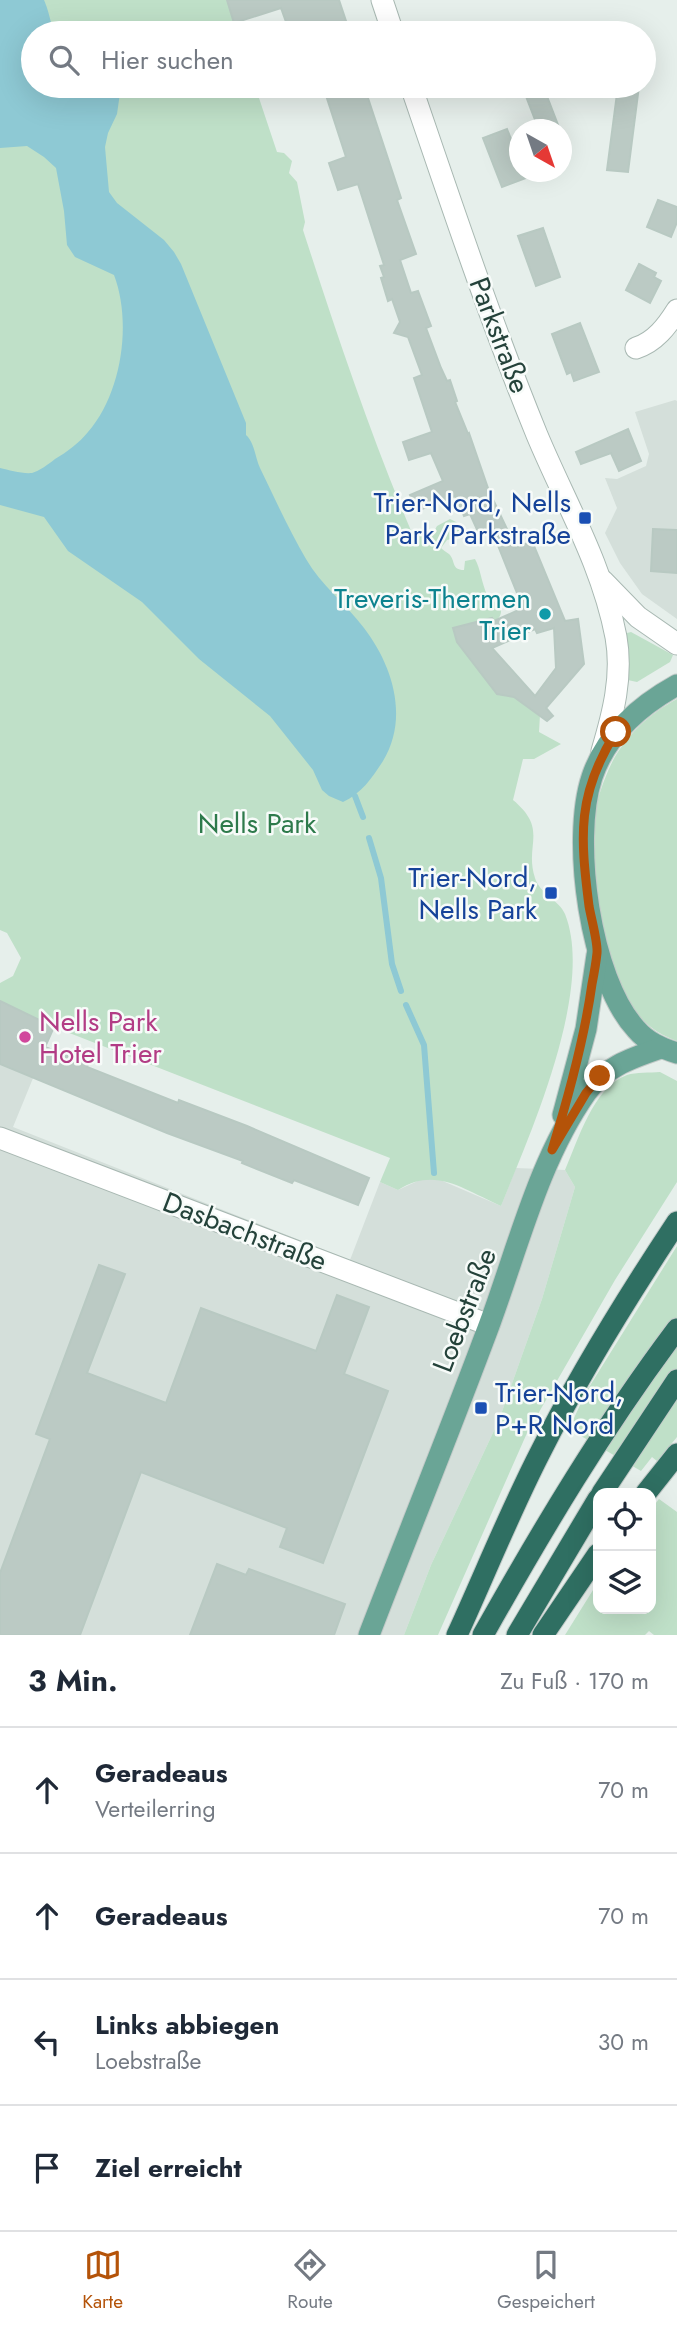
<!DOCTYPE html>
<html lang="de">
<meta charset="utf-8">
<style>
:root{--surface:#fff;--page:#f2f2f3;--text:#1f2937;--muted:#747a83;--line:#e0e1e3;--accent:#b45309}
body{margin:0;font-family:Jost,sans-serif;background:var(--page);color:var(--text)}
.controls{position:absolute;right:21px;bottom:21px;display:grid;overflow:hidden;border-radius:14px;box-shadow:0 7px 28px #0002}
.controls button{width:63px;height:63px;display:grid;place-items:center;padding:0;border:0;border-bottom:2px solid var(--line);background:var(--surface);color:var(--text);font:35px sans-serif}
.compass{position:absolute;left:509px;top:119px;width:63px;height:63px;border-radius:50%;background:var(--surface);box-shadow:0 7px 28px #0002;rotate:140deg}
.stop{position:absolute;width:21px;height:21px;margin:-16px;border:5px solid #b45309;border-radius:50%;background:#fff}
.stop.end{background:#b45309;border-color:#fff;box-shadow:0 2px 7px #0008}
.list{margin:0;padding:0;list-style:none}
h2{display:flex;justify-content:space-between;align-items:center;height:91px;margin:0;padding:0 28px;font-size:30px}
h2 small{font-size:23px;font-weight:400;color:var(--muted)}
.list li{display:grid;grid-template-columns:46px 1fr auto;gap:21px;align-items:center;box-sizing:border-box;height:126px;padding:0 28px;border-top:2px solid var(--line)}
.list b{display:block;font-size:26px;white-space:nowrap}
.list p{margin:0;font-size:23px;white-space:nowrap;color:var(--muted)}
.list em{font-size:23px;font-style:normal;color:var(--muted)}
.icon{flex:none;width:38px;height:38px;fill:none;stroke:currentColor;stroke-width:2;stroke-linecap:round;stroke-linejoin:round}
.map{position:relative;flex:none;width:677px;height:1635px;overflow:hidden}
.search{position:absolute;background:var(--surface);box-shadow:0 7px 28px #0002;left:21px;right:21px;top:21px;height:77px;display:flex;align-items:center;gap:18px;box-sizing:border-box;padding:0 24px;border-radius:38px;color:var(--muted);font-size:26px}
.sheet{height:595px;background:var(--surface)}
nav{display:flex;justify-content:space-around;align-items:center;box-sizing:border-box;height:98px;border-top:2px solid var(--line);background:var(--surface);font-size:19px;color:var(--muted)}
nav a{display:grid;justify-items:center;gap:4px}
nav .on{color:var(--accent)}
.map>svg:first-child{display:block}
.built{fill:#d4dfda}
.green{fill:#bfe0c8}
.water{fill:#8ec9d4}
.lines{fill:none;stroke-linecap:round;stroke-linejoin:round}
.stream{stroke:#8ec9d4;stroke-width:6}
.building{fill:#bbcac4;stroke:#b8c9c2;stroke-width:2;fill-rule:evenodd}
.minor-casing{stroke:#a8b8b2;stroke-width:23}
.major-casing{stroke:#c2cac8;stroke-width:23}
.highway-casing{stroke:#c2cac8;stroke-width:23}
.minor{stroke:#fff;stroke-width:21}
.major{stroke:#6aa596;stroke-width:21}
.highway{stroke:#2f6f62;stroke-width:21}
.route{stroke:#b45309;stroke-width:9}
.transit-dot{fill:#1a4fb4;stroke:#f7fbf9;stroke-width:2.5}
.culture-dot{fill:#0f9aa8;stroke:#f7fbf9;stroke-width:2.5}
.hotel-dot{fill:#d1479c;stroke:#f7fbf9;stroke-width:2.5}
.labels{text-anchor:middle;stroke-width:5;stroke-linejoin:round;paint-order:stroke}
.street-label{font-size:28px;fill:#24423a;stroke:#f7fbf9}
.transit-label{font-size:28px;fill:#164399;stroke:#f7fbf9;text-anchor:end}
.culture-label{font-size:28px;fill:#0d838f;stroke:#f7fbf9;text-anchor:end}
.park-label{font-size:28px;fill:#2d7a4b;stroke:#f7fbf9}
.hotel-label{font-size:28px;fill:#b23c85;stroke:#f7fbf9;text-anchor:start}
</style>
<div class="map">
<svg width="677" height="1635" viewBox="0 0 677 1635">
<rect width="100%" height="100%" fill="#e6efeb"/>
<g class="built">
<path d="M675,400L677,401V619L642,594L620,563L605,533L617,508L605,478L617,479L646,466L649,454L635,412Z"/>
<path d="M0,1001L54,1027L13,1127L350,1260L380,1182L398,1190L422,1179H438L501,1206L516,1168L565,1170L575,1187L542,1299L499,1420L431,1565L404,1635H0Z"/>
</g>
<g class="green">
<path d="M0,0H245L233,18L237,31L244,33H33V86H260L258,95L277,152L284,153L292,161L289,173L297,182L305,222L303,230C336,332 370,434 412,533L432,535L437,526L450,519L458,523L460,530L456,538L447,540L441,548C443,550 446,552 449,554C456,561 451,570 464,570L465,561L475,559C480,567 482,584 487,595C490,601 500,602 501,611C501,616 499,617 496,621L470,626L514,697L540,715L539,732L561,744L534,759H523L513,800C549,830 524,844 535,878C540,894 559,900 565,914C595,989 530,1134 501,1206C464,1190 436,1166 398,1190L380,1182L390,1158L54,1027L0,1001V983L13,976L21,958L7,933L0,930Z"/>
<path d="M631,632L673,655L670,662L637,682L623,679L624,636L627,633Z"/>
<path d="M677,699V1041C663,1036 651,1029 641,1018C605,981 592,874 594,823C595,806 601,787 608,771C621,740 647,715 677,699Z"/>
<path d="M660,1072L677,1081V1182L615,1280L527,1433L438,1635H404L431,1565L499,1420L542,1299L575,1187L565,1170C578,1141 593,1087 627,1075C636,1072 650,1073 660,1072Z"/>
<path d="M677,1246V1437L657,1461L652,1457L641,1471L569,1429L586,1392Z"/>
<path d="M659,1499L677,1512V1635H654L649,1631L645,1635H565L598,1582V1609H651V1509Z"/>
</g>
<path class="water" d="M0,0H44C56,28 44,33 82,33H33V86H121L117,114L108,133L105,147L109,192L117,203L164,240L174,252L181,264L246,423V435C255,443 255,458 260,468C275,499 289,530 306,559C321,585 346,604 364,628C393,666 409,718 383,761C372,778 362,793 343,802L329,796L322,790L313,770L270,716L199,659L142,602L68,551L44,517L0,505V468C9,470 22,474 32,473C39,471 49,464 55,459C67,452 79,443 88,432C122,393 132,322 114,275L75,257L67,245L64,211L56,168L44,157L27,146L0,148Z"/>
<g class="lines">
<g class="stream">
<path d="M355,796L363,817"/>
<path d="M369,838L381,878L392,964L401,991"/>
<path d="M406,1005L424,1045L434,1173"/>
</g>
</g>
<g class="building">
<path d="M227,0H339L350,33H290L281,8L234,23Z"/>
<path d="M323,86H364L401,198L397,200L416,254L400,260L411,293L418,291L431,326L426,328L441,368L447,381L450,380L457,401L455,402L468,434L469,433L489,491L516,548L532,541L565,621L578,619L584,664L546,708L553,716L547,721L514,697L497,694L457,642L453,628L492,618L494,621L523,608L491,528L479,534L470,514L464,516L455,496L417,511L410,495L443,481L431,453L409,460L403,442L432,432L414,378L422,375L408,337L394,333L400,322L392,299L388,301L381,278L384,277L380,266L384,265L358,184L338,190L329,163L346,157ZM554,628L556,668L535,696L492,648L535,629L537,633Z"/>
<path d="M522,86H543L560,130H539Z"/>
<path d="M618,86H639L628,172L607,170Z"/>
<path d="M507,129L520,162V172H523L526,178L502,187L483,138Z"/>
<path d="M658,200L677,207V222L671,237L647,227Z"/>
<path d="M543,228L560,277L536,286L518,236Z"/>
<path d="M639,264L656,273L654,277L661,281L650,303L626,290Z"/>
<path d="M580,323L599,372L574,381L571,372L567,374L552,334Z"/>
<path d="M628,429L641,461L619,471L611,453L581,464L576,452Z"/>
<path d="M653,529L677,530V573L651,571Z"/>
<path d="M0,1001L54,1027L45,1047L88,1064L87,1067L178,1103L179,1100L247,1126L369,1178L358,1205L294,1180L292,1183L242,1163L243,1161L167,1133L0,1064Z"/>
<path d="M99,1265L125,1274L87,1373L166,1403L201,1308L316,1351L337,1295L369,1307L344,1374L388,1391L323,1563L280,1547L287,1528L141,1472L80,1635H0V1573L50,1439L36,1434Z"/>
<path d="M217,1564L246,1575L249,1569L345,1604L334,1635H190Z"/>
</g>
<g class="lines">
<g class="minor-casing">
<g id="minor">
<path d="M382,0L393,33"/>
<path d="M411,86C451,203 490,320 537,435C565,502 602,564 616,637C623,676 613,714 602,751"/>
<path d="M636,348C655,342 667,326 677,310"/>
<path d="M603,581L638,617L677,644"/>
<path d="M0,1138L489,1325"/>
</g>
</g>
<g class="major-casing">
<g id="major">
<path d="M677,685C639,706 606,735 592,777C571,840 590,979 636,1029C647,1042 661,1048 677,1053"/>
<path d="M563,1115L586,1029L597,955"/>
<path d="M369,1635C409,1531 451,1428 490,1323C518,1247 539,1160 586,1093C604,1067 632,1058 661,1048"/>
</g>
</g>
<g class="highway-casing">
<g id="highway">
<path d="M602,1493L677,1380"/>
<path d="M646,1493L677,1454"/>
<path d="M457,1635C485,1574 510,1511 541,1451C581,1371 628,1296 677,1222"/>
<path d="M483,1635C542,1530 604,1426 677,1329"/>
<path d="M517,1635L598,1499"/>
<path d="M543,1635L598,1554"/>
</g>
</g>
<use href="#minor" class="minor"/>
<use href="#major" class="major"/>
<use href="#highway" class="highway"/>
</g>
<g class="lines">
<path class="route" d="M600,1076L586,1093L552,1150C569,1095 584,1041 592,984C594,974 596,963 597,953C598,942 591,918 589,906C580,835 577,794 616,732"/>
</g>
<g class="transit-dot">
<rect x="578" y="511" width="14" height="14" rx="3.5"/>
<rect x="544" y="886" width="14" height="14" rx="3.5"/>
<rect x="474" y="1401" width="14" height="14" rx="3.5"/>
</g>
<circle class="culture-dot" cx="545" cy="614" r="7"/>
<circle class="hotel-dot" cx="25" cy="1037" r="7"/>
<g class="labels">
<g class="street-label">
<text transform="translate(500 335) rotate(69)" y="10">Parkstraße</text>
<text transform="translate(245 1231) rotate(21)" y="10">Dasbachstraße</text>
<text transform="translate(464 1310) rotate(-69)" y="10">Loebstraße</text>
</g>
<g class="transit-label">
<text x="571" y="512">Trier-Nord, Nells<tspan x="571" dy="32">Park/Parkstraße</tspan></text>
<text x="537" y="887">Trier-Nord,<tspan x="537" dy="32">Nells Park</tspan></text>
<text x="495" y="1402" text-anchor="start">Trier-Nord,<tspan x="495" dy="32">P+R Nord</tspan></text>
</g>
<g class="culture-label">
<text x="531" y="608">Treveris-Thermen<tspan x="531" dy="32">Trier</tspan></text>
</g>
<g class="park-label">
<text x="257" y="833">Nells Park</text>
</g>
<g class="hotel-label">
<text x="39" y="1031">Nells Park<tspan x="39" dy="32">Hotel Trier</tspan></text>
</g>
</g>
</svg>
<div class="controls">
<button><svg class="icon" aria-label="locate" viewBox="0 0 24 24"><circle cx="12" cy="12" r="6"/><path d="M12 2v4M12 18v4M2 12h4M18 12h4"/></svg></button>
<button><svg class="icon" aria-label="layers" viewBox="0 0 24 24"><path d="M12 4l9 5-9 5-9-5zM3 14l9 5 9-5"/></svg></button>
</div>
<svg class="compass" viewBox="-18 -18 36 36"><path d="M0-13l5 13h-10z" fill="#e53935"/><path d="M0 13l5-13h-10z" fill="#747a83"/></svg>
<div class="stop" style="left:616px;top:732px"></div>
<div class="stop end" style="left:600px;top:1076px"></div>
<div class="search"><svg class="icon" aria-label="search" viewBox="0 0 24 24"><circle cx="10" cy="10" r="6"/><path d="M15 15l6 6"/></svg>Hier suchen</div>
</div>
<section class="sheet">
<h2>3 Min.<small>Zu Fuß · 170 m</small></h2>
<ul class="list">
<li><svg class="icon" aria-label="ahead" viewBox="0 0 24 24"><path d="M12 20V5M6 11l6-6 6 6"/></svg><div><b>Geradeaus</b><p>Verteilerring</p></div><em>70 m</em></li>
<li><svg class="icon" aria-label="ahead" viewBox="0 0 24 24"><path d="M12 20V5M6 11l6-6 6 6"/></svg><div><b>Geradeaus</b></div><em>70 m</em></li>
<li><svg class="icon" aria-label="left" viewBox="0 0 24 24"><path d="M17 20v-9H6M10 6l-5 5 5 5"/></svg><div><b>Links abbiegen</b><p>Loebstraße</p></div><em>30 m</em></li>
<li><svg class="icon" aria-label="arrive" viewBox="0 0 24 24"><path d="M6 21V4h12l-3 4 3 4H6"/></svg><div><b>Ziel erreicht</b></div></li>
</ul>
</section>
<nav>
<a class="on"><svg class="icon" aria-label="map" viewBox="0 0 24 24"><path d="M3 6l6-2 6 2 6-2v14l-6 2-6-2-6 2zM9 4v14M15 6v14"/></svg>Karte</a>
<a><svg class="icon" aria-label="directions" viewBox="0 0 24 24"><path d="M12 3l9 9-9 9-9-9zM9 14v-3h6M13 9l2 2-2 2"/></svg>Route</a>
<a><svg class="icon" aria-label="saved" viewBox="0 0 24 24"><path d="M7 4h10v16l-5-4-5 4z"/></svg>Gespeichert</a>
</nav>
